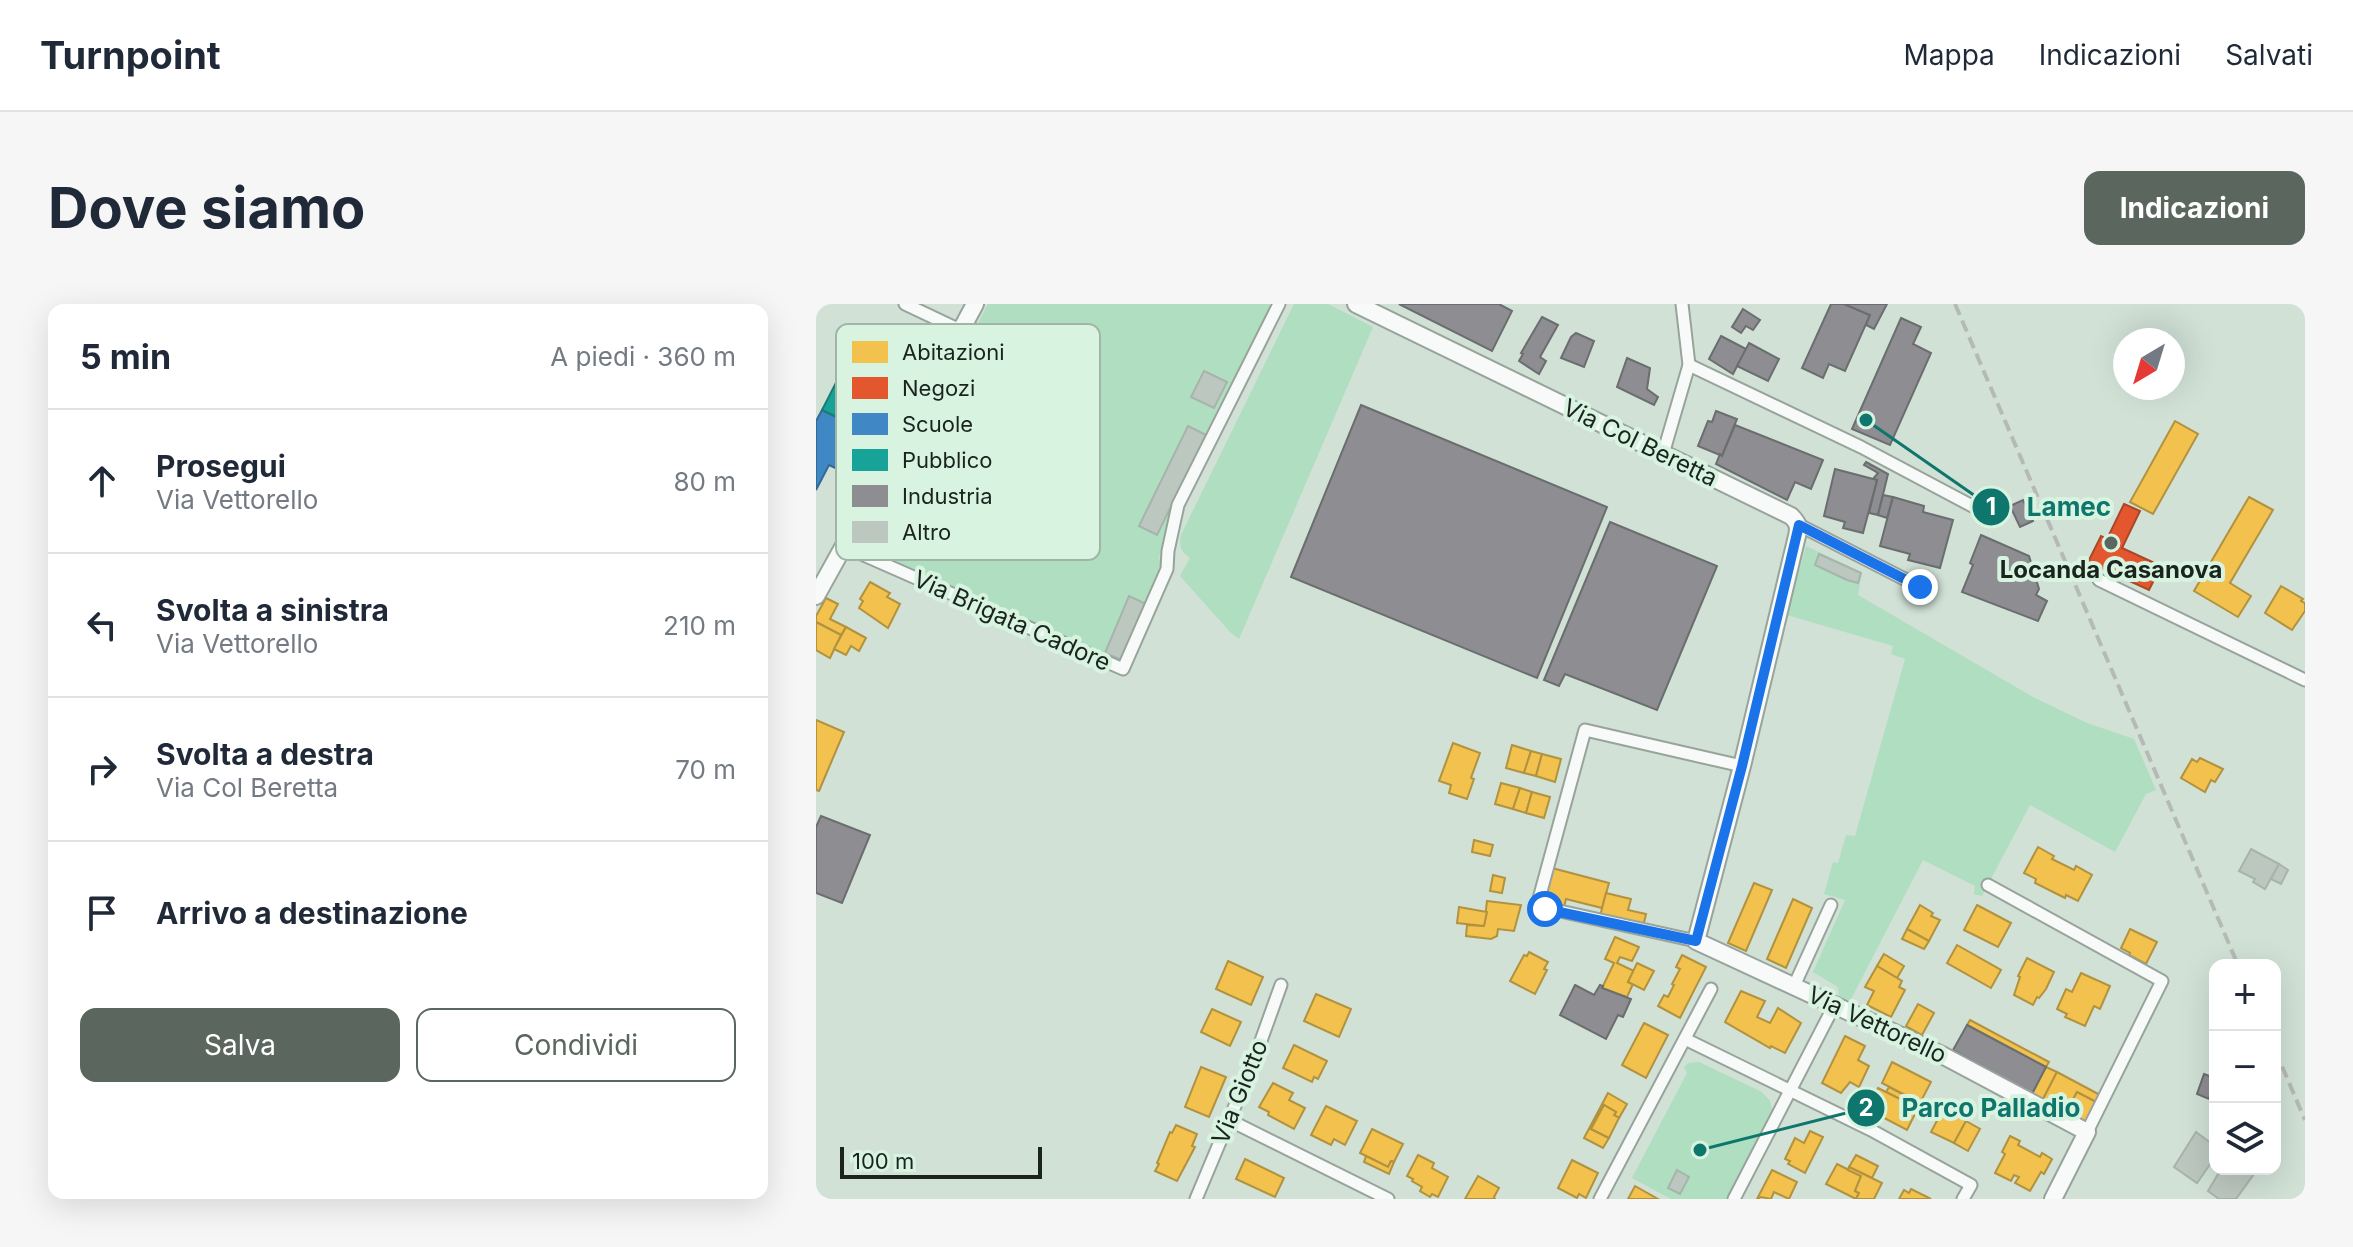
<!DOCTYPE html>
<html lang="it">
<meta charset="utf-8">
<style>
:root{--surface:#fff;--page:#f6f6f7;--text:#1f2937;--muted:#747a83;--line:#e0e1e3;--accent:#5a665e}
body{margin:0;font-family:Inter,sans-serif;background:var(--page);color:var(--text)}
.controls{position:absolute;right:24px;bottom:24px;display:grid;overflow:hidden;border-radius:16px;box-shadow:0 8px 32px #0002}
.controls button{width:72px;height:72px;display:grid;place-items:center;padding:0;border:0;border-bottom:2px solid var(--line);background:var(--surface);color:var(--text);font:40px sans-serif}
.compass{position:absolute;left:1297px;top:24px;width:72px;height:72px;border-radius:50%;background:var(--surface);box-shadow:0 8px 32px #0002;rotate:218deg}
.scale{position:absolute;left:24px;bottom:20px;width:202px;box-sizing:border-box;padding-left:8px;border:4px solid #1a241d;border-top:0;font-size:22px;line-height:28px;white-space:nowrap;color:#1a241d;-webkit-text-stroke:6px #d8f4e1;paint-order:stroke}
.stop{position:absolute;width:24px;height:24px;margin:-18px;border:6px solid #1a73e8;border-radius:50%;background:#fff}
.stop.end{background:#1a73e8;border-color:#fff;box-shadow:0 2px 8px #0008}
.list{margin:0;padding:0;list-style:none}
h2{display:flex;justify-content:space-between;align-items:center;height:104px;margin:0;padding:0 32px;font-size:34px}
h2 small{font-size:26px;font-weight:400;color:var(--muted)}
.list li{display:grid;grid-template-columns:52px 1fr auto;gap:24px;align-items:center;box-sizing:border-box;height:144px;padding:0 32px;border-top:2px solid var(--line)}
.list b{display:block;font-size:30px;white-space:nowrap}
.list p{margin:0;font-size:26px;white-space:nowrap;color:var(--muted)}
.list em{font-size:26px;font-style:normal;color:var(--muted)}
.actions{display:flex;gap:16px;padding:24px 32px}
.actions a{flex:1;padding:18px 0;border:2px solid var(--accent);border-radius:16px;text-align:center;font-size:28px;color:var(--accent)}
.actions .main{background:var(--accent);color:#fff}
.icon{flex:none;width:44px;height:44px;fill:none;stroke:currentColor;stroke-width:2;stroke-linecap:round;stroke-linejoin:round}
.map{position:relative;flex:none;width:1489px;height:895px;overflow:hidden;border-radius:16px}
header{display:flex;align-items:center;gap:48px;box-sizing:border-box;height:112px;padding:0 40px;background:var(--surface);border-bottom:2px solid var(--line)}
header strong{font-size:38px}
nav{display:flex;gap:44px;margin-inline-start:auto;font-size:28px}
.intro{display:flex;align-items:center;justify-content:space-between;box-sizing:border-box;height:192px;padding:0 48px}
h1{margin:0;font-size:56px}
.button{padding:20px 36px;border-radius:16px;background:var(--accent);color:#fff;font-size:28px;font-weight:700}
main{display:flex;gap:48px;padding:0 48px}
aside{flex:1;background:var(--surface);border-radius:16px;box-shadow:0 8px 32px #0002}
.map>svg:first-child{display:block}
.green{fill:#afdec0}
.homes{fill:#f2c14e;stroke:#b1923f;stroke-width:2}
.shops{fill:#e4572e;stroke:#a74829;stroke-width:2}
.schools{fill:#3f88c5;stroke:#346a93;stroke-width:2}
.public{fill:#17a398;stroke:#187d73;stroke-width:2}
.industry{fill:#8d8d92;stroke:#6a6e6f;stroke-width:2}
.building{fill:#bcc8bf;stroke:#a7b4ac;stroke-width:2}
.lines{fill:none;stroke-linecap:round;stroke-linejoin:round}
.street-casing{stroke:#97a39b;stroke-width:15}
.secondary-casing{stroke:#97a39b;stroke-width:20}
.street{stroke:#f8faf9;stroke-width:11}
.secondary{stroke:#f8faf9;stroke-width:16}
.rail{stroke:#b6bab7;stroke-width:4;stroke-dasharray:12 6;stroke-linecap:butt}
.route{stroke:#1a73e8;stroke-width:10}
.poi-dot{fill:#5a665e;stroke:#d8f4e1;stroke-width:3}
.labels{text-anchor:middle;stroke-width:8;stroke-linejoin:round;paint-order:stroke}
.street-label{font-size:24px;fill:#1a241d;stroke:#d8f4e1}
.poi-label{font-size:24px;font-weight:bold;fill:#1a241d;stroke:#d8f4e1}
.key{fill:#d8f4e1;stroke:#9fb6a6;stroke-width:2}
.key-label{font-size:22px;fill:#1a241d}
.leader{fill:none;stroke:#0f766e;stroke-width:3}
.callout-dot{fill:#0f766e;stroke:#d8f4e1;stroke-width:3}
.mark-label{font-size:24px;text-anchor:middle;font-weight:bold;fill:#fff}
.callout-label{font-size:26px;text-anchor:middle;font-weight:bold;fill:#0f766e;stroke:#d8f4e1;stroke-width:8;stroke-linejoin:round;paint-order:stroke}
</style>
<header>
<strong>Turnpoint</strong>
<nav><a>Mappa</a><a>Indicazioni</a><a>Salvati</a></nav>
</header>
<div class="intro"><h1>Dove siamo</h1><a class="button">Indicazioni</a></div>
<main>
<aside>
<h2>5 min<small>A piedi · 360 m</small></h2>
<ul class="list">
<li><svg class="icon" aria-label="ahead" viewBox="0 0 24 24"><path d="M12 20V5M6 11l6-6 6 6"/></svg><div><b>Prosegui</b><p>Via Vettorello</p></div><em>80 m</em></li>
<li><svg class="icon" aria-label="left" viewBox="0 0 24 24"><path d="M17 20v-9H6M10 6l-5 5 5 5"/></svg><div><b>Svolta a sinistra</b><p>Via Vettorello</p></div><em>210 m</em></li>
<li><svg class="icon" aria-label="right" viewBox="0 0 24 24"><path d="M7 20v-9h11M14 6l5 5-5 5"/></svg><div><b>Svolta a destra</b><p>Via Col Beretta</p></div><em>70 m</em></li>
<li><svg class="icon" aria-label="arrive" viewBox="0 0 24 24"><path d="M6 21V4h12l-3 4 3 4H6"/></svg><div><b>Arrivo a destinazione</b></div></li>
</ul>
<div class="actions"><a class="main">Salva</a><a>Condividi</a></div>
</aside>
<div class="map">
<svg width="1489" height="895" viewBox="0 0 1489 895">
<rect width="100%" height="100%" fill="#d1e1d6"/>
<g class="green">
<path d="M172,0H453L454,5L399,122L343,253L345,260L302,365L67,259L62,248L64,243L48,236Z"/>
<path d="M478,0H512L557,23L423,335L415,329L364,272L374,254C364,247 363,242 365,231Z"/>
<path d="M990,242L1046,268L1042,291L1217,393L1271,419L1318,435L1340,486L1330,490L1299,548L1214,501L1166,592L1158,590L1159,582L1107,556L1034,697L1023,693L1022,683L997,668L1029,596L1008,590L1017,558L1022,559L1030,531L1039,532L1089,355L1075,350L1077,342L971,311Z"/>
<path d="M883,758L946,788L954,797L957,809L913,895H855L816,874L871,769L868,763L873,759Z"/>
</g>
<g class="homes">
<path d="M1359,117L1382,130L1337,210L1314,198Z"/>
<path d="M1433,193L1457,206L1414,279L1435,292L1422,313L1378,287Z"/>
<path d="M54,278L74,289L71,293L84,300L72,324L43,304L47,297L44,295Z"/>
<path d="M1465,282L1487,295L1485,297L1489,299V307L1476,326L1449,309Z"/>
<path d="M10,294L22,300L14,315L30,323L25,331L0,318V312Z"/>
<path d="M0,318L25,331L14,354L0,346Z"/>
<path d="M30,323L50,334L43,347L35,342L30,351L18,345Z"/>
<path d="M0,416L28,428L3,487L0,486Z"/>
<path d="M637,439L664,449L655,474L658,475L651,495L633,489L635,481L623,477Z"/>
<path d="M696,441L715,447L708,469L690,464Z"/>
<path d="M715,447L726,450L720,472L708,469Z"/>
<path d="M726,450L745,455L739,478L720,472Z"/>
<path d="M1384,454L1407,465L1399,478L1395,476L1389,488L1365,474L1376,455L1381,458Z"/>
<path d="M685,479L704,484L697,505L679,500Z"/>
<path d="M704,484L716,488L710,509L697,505Z"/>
<path d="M716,488L734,493L728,514L710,509Z"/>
<path d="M658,536L677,541L674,552L656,548Z"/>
<path d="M1222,543L1238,552L1236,555L1258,566L1260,562L1276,571L1262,597L1250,591L1249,594L1219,579L1220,575L1208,569Z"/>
<path d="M736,564L793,579L786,604L750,595L748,603L727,598Z"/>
<path d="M677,571L689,574L686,589L674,587Z"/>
<path d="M938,579L956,586L930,647L912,639Z"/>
<path d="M790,589L815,595L812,606L830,610L827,623L784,612Z"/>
<path d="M977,595L996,604L970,664L951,655Z"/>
<path d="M671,597L705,601L698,627L682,625L681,632L675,635L650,632L651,621L668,622Z"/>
<path d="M1104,601L1117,609L1115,612L1124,616L1113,637L1091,625Z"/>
<path d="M1161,601L1195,619L1182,643L1148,626Z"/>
<path d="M643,603L671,608L668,622L641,619Z"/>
<path d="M1091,625L1113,637L1108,645L1086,635Z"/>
<path d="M1314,625L1341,638L1330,660L1313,651L1314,649L1305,644Z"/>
<path d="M799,633L823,643L816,657L804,653L801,659L818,667L812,678L817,680L811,693L786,684L798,659L789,655Z"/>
<path d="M1141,641L1185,666L1175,684L1131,659Z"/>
<path d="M713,648L732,658L728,665L731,666L719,690L694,677L708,651L711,652Z"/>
<path d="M1068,650L1088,662L1081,674L1061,662Z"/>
<path d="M866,651L890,663L864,714L842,702L848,691L852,693L858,681L856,680L864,665L860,663Z"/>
<path d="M1211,654L1238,668L1230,685L1223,694L1221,693L1217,701L1198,691L1204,673L1202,672Z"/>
<path d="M412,657L447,673L435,701L400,685Z"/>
<path d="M821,659L838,667L828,686L812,678Z"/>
<path d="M1061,662L1086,677L1083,683L1089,686L1075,713L1051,701L1058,687L1049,683Z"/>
<path d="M1265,669L1294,682L1284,705L1278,702L1269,722L1249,713L1251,710L1241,705L1250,685L1256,688Z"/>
<path d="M925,687L949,697L941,713L954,719L962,704L985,719L969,749L955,742L954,744L909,718Z"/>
<path d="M500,690L535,705L523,733L488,717Z"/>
<path d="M1102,700L1118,709L1106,731L1090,722Z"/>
<path d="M396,705L425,718L414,742L385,728Z"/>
<path d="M1154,716L1233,758L1230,763L1151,721Z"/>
<path d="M828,719L852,731L830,774L806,761Z"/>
<path d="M1029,732L1049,742L1042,756L1053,762L1043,783L1034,778L1025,789L1006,779Z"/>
<path d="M478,741L511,757L502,775L498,773L496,778L467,764Z"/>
<path d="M1076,758L1115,778L1104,799L1066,779Z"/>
<path d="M385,763L410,773L393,813L369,803Z"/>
<path d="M1230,763L1241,768L1227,795L1216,790Z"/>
<path d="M1241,768L1286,792L1282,799L1261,788L1250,808L1227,795Z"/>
<path d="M457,779L477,789L473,796L489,804L478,825L452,811L453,808L443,803Z"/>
<path d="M1073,783L1096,795L1093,800L1070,788Z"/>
<path d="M1062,784L1102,804L1091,826L1051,805Z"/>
<path d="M1261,788L1282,799L1272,819L1250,808Z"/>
<path d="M792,789L811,800L803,814L798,811L800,808L788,801L775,825L793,834L787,844L768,834Z"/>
<path d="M788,801L800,808L798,811L803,814L793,834L775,825Z"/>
<path d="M510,802L541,817L529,841L518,835L515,841L495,831Z"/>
<path d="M1127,805L1150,817L1138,839L1115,828Z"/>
<path d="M1150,817L1164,825L1152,847L1138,839Z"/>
<path d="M360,821L381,830L376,842L379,843L361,877L339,867L343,860L341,859L354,828L356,829Z"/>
<path d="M556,825L587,840L578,858L575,857L572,863L544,849Z"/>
<path d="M994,827L1007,833L989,869L972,860L974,857L969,855L979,834L988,839Z"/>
<path d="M1194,832L1204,837L1202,841L1224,853L1226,849L1236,855L1228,870L1225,868L1214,887L1199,879L1203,873L1198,871L1195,877L1179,869L1189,850L1186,848Z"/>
<path d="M602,851L618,859L616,864L632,873L622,893L616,890L614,893L604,887L606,883L596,877L597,875L591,872Z"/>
<path d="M1040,851L1062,862L1056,874L1033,863Z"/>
<path d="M550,852L572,863L575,857L578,858L573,870L548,858Z"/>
<path d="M429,855L468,874L459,893L420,875Z"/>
<path d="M756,856L782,869L770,894L763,890L761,894L742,884Z"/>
<path d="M1021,860L1045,872L1039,887L1043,889L1040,895L1010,880Z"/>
<path d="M1033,863L1066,879L1058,895H1040L1043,889L1039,887L1045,872L1032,866Z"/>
<path d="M956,866L981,878L973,895L958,888L955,895L945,893L941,895Z"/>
<path d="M662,872L683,884L678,893L679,895H649Z"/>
<path d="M819,882L842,895H812Z"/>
<path d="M1095,885L1115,895H1083L1088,886L1093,889Z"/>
</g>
<path class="shops" d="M1308,200L1324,207L1306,244L1345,262L1333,286L1272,258L1285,232L1291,235Z"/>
<path class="schools" d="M6,106L33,119L25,136L42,145L30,169L13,161L0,186V117Z"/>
<path class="public" d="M42,56L52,61L47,70L54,80L33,119L6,106L26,67L37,66Z"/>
<g class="industry">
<path d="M583,0H683L696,7L676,47Z"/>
<path d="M1015,0H1028L1054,11L1029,67L1013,60L1007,74L986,64Z"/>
<path d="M1028,0H1071L1058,25L1050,21L1054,11Z"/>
<path d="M927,5L944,16L937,26L930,22L925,29L916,23Z"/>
<path d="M726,13L742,21L724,53L730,57L723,70L703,57L707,50L705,49Z"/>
<path d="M1085,14L1105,23L1097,40L1115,49L1074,141L1036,125Z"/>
<path d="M760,29L778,37L768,63L745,54L755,33Z"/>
<path d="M905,32L930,45L917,70L893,55Z"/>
<path d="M933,39L963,55L952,77L921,62Z"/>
<path d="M811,54L834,64L831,85L842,93L838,101L801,83Z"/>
<path d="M545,101L791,203L721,374L475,273Z"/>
<path d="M900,107L921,115L906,152L882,142L892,117L896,118Z"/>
<path d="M919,121L1007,156L995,185L979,178L971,196L900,160L904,150L906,152Z"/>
<path d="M1050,158L1072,170L1062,211L1053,209L1061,176L1057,175L1062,169L1048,161Z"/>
<path d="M1019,165L1061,176L1047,229L1027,224L1029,218L1008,212Z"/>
<path d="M1067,191L1077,193L1071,214L1062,211Z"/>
<path d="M1077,193L1108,202L1107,208L1137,216L1124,264L1092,256L1094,250L1064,242Z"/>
<path d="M1207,196L1217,217L1204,223L1194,202Z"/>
<path d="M794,218L901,262L841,406L749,370L743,382L728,376Z"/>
<path d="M1165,231L1213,252L1223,285L1220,291L1231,297L1222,317L1146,288L1157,261L1154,259Z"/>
<path d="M5,512L54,531L26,599L0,589V523Z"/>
<path d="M759,681L778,691L784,681L787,682L786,684L815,695L807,713L802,711L790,735L744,711Z"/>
<path d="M1151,721L1230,763L1216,790L1137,746Z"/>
<path d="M1388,770L1399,774L1393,795L1381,790Z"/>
</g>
<g class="building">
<path d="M388,67L411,78L398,104L375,93Z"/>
<path d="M372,122L390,131L341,231L323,222Z"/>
<path d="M1003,250L1045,269L1042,279L1031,276L999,261Z"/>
<path d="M313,292L330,300L306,356L289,349Z"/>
<path d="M1435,545L1463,560L1449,585L1437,578L1439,575L1423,567Z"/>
<path d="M1463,560L1472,566L1465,580L1455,575Z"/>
<path d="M1380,828L1399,842V853L1381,879L1358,863Z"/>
<path d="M1405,865H1431L1438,870L1420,895H1403L1392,887Z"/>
<path d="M861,866L873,873L864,890L852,884Z"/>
</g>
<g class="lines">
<g class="street-casing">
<g id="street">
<path d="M89,0L146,27"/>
<path d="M873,61L1045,143L1175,212"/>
<path d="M847,150L873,61L866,0"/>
<path d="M983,221L1104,283"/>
<path d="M27,242L307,365L351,265L352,247L362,201L463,0"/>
<path d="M1283,276L1489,376"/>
<path d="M1172,581L1346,677L1271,828"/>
<path d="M880,637L721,602L769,426L926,462"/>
<path d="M978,682L1015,601"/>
<path d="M869,735L1055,826L1155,881L1147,895"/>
<path d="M413,816L572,895"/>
<path d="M380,895L437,759L465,681"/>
<path d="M784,895L895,685"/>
<path d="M918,895L1019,700"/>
</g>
</g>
<g class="secondary-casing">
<g id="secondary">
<path d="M540,0L975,212C982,219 983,222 981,232L926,462L880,637L1126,751L1271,828L1237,895"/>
<path d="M0,292L70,166L159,0"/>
</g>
</g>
<use href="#street" class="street"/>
<use href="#secondary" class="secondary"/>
<g class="rail">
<path d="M1139,0L1422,661"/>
<path d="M1459,746L1489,816"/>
</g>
</g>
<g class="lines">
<path class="route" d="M729,605L880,637L926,462L983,221L1104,283"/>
</g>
<circle class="poi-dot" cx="1295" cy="239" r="8"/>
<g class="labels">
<g class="street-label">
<text transform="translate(824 139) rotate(26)" y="8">Via Col Beretta</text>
<text transform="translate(196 317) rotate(24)" y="8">Via Brigata Cadore</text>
<text transform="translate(1061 721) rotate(25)" y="8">Via Vettorello</text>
<text transform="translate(424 788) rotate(-68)" y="8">Via Giotto</text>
</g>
<g class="poi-label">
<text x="1295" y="274">Locanda Casanova</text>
</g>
</g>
<rect x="20" y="20" width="264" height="236" rx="12" class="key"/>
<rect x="36" y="37" width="36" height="22" fill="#f2c14e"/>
<rect x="36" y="73" width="36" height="22" fill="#e4572e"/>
<rect x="36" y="109" width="36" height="22" fill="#3f88c5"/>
<rect x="36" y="145" width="36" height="22" fill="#17a398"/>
<rect x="36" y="181" width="36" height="22" fill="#8d8d92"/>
<rect x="36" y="217" width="36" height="22" fill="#bcc8bf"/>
<g class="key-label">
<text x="86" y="56">Abitazioni</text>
<text x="86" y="92">Negozi</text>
<text x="86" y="128">Scuole</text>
<text x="86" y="164">Pubblico</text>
<text x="86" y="200">Industria</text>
<text x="86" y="236">Altro</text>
</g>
<path class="leader" d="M1050 116L1175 203M884 846L1050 804"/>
<g class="callout-dot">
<circle cx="1050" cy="116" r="8"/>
<circle cx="884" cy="846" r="8"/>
<circle cx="1175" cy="203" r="20"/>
<circle cx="1050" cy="804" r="20"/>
</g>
<g class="mark-label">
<text x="1175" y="211">1</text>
<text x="1050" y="812">2</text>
</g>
<g class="callout-label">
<text x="1253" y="212">Lamec</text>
<text x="1175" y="813">Parco Palladio</text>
</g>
</svg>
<div class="controls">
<button>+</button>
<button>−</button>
<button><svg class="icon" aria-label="layers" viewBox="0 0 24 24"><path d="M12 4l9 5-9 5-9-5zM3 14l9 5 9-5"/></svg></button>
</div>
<svg class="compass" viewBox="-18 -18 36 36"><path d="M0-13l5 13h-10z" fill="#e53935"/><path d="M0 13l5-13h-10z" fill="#747a83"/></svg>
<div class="scale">100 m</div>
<div class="stop" style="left:729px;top:605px"></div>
<div class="stop end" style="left:1104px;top:283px"></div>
</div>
</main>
